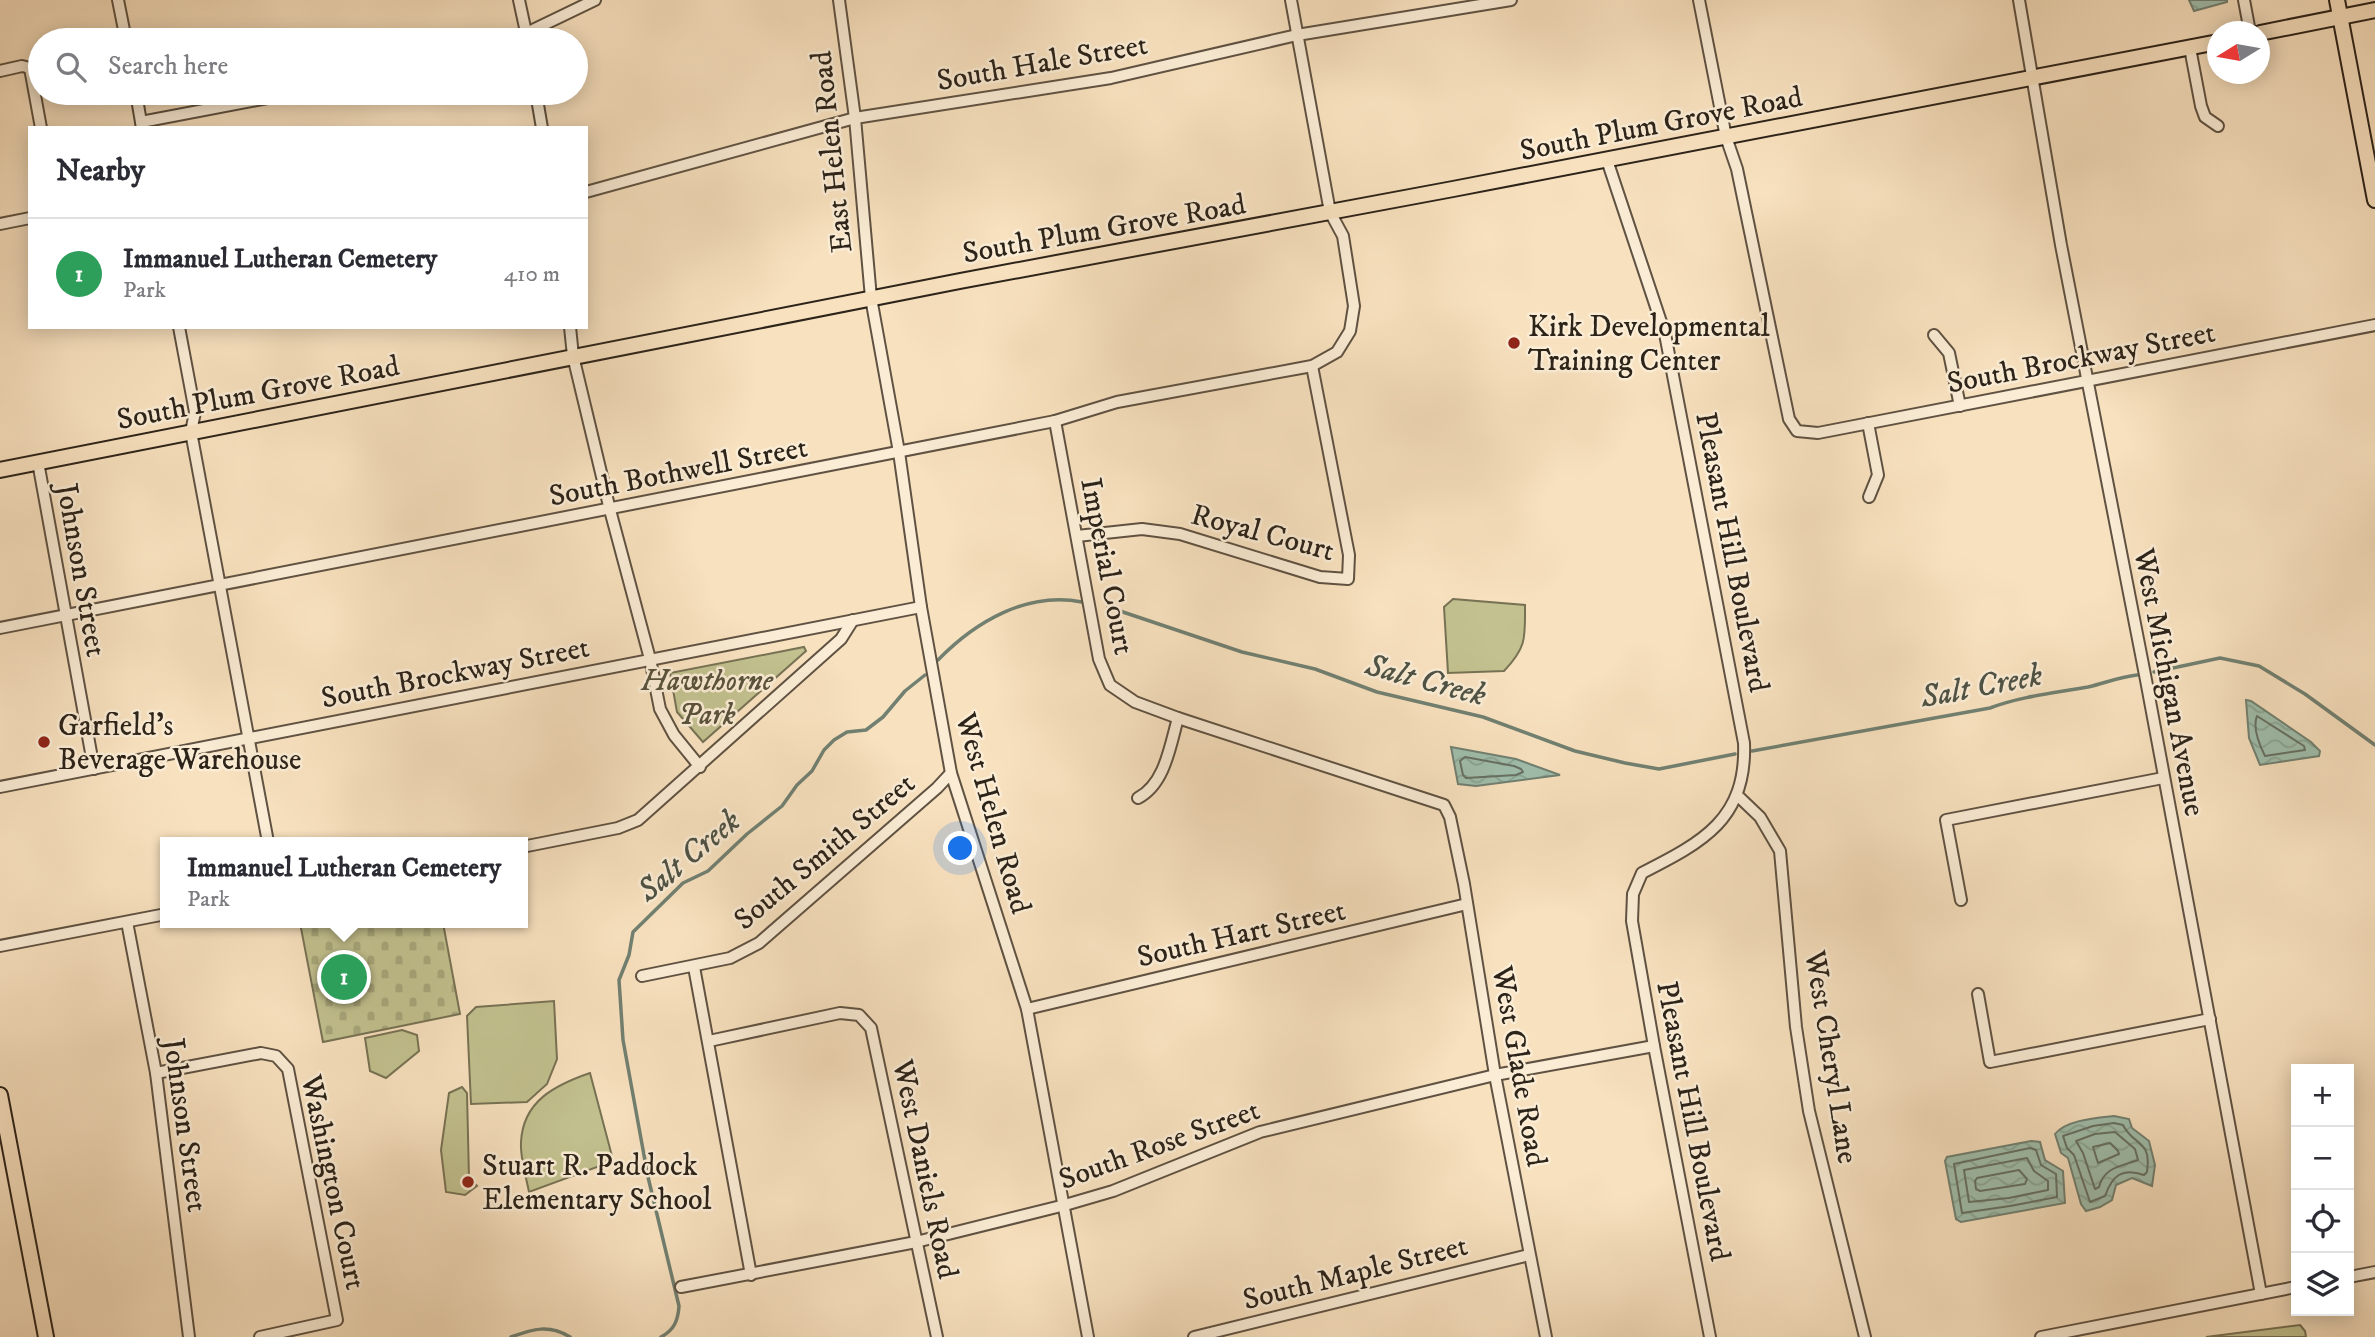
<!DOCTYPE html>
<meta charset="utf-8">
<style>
:root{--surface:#fff;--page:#f2f2f3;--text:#2b2b33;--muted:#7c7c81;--line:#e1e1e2;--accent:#ea580c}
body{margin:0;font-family:"IM FELL DW Pica",serif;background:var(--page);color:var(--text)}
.controls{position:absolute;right:21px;bottom:21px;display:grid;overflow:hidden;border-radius:0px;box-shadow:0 4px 18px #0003}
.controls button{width:63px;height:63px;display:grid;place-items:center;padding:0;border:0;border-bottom:2px solid var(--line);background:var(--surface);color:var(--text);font:35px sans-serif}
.compass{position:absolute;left:2207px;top:21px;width:63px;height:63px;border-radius:50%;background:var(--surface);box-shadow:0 4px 18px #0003;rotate:259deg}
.you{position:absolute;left:961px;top:849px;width:24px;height:24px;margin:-18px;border:5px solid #fff;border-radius:50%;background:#1a73e8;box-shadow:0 0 0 10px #1a73e833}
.badge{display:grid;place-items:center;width:46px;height:46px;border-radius:50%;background:var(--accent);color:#fff;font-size:23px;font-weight:700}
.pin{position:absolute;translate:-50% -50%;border:4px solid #fff;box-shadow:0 2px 7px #0006}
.popup{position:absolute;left:160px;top:837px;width:368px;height:91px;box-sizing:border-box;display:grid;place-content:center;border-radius:0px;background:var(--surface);filter:drop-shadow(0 2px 5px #0005);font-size:23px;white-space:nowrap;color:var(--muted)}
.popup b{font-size:26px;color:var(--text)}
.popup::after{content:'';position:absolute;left:50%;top:100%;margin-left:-14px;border:14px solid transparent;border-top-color:var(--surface)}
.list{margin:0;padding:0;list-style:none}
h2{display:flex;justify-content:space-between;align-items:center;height:91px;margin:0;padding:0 28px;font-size:30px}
h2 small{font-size:23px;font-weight:400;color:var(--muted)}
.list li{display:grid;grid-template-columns:46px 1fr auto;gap:21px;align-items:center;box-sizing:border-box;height:112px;padding:0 28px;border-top:2px solid var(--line)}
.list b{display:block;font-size:26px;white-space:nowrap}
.list p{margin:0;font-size:23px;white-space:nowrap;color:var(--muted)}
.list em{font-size:23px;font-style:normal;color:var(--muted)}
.icon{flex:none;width:38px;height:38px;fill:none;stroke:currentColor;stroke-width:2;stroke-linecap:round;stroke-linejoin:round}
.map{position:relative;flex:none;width:2375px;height:1337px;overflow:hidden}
.search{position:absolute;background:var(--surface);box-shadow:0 4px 18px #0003;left:28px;top:28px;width:560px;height:77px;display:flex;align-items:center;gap:18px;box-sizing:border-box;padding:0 24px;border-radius:38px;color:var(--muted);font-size:26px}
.panel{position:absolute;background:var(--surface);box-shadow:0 4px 18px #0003;left:28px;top:126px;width:560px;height:203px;border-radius:0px}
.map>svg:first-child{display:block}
.cemetery{fill:url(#cemetery-stones);stroke:#777254;stroke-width:2}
.park{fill:#c2c18f;stroke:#777254;stroke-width:2}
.water{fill:url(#water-waves);stroke:#718071;stroke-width:2}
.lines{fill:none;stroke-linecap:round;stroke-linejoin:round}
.shore{stroke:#667062;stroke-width:2}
.stream{stroke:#718071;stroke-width:3.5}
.minor-casing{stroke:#5f5242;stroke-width:14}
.major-casing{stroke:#2c2319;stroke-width:18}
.minor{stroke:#faecd5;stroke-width:10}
.major{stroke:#f8e1bf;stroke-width:14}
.poi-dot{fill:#8f2418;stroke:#faecd5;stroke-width:2.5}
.labels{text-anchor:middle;stroke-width:5;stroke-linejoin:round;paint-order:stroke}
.street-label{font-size:30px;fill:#2c2319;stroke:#faecd5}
.poi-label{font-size:30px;fill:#2c2319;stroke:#faecd5;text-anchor:start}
.park-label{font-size:30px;font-style:italic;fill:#59523c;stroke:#faecd5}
.water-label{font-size:32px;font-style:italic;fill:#4e5245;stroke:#faecd5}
</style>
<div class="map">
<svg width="2375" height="1337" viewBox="0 0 2375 1337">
<defs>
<pattern id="cemetery-stones" width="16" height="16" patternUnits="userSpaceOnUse" patternTransform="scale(1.75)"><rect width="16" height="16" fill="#c2c18f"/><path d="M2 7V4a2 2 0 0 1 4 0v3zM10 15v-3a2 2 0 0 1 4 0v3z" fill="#a7a67b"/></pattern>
<pattern id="water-waves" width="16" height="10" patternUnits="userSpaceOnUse" patternTransform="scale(1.75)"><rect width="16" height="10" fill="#9fbeac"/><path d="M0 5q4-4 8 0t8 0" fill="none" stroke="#89a393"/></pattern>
</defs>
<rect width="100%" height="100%" fill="#f8e1bf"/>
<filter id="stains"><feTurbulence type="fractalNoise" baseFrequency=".00286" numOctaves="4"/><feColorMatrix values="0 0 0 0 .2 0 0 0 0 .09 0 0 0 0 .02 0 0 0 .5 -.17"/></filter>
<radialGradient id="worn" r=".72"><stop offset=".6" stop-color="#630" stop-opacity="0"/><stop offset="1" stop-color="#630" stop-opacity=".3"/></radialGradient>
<path class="cemetery" d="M300,923H443L460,1014L323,1042Z"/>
<g class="park">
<path d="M1453,599L1525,605C1525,638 1527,647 1504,671L1448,673L1444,607Z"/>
<path d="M804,647L806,651L703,742L677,712L670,673Z"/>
<path d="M554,1001L557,1059L547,1084L527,1102L471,1104L467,1016L476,1007Z"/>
<path d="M402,1030L417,1035L419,1051L386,1078L370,1071L365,1038Z"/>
<path d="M590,1073L612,1156L608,1163L529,1192C526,1176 520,1158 521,1142C523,1101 555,1085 590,1073Z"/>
<path d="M462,1087L467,1093L469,1178L477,1186L465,1195L446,1192L441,1150L449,1093Z"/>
<path d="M2300,1325L2305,1331L2306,1337H2206Z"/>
</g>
<g class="water">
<path d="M2189,0H2227V2L2194,11Z"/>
<path d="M2246,700L2251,701L2311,742L2320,751L2319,756L2260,765L2249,738Z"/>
<path d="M1451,747L1516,759L1560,775L1476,786L1458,784Z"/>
<path d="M2114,1116L2129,1119L2132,1128L2149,1141L2155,1165L2152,1186L2132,1178L2116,1185L2112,1200L2100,1207L2086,1211L2081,1204L2068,1158L2061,1153L2055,1134C2066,1120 2096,1118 2114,1116Z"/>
<path d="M2031,1141L2040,1142L2045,1160L2063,1171L2065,1203L1961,1222L1956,1219L1945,1161L1947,1157Z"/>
</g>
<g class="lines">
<g class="shore">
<path d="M2257,716L2304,746L2305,750L2265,756C2259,744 2252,728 2257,716Z"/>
<path d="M1465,757L1514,766L1521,769L1523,772L1516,775L1466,778L1463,775L1460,761Z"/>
<path d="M2114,1123L2123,1125C2133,1146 2152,1139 2147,1172L2144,1175C2122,1167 2112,1176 2105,1196L2090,1202L2074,1155L2067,1148L2063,1136L2093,1126Z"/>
<path d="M2115,1132L2135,1149L2138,1160C2122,1166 2104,1167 2099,1187L2095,1189L2083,1153L2076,1141L2095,1134Z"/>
<path d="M2110,1143L2118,1151L2119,1154L2098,1163L2093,1147Z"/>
<path d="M2030,1148L2036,1150L2041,1165L2056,1174L2057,1197L2010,1206L1962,1213L1954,1164Z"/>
<path d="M2027,1158L2034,1171L2048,1181V1190L2009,1198L1969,1202L1964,1170Z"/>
<path d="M2019,1170L2027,1179L2025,1184L1980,1191L1976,1189L1975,1181L1977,1178Z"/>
</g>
<g class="stream">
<path d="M1108,607L1242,652L1315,669L1377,692L1483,717L1575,751L1625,763L1659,769L1735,754"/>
<path d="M938,660C975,622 1027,591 1082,602"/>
<path d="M2154,672L2220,658L2259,666L2305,694L2375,745"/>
<path d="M1752,751L1990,708C2022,696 2055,693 2088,687C2105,683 2119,677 2137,675"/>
<path d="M511,1337C533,1329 549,1324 570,1337"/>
<path d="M661,1337C674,1330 678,1321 679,1306L648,1177L623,1040L619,980L629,955L633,932L683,883L708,871L747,834L782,806L797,785L812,771L824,750L834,740L847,732L866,730L883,717L905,691L925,675"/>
</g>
<g class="minor-casing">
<g id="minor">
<path d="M118,0L126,40"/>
<path d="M519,0L527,37"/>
<path d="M839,0L855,118L871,298L899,452L921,607L951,773L1027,1009L1088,1337"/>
<path d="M1699,0L1726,137L1737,169L1789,419L1797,431L1818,433L2375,325"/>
<path d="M2019,0L2061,245L2146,680L2261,1294"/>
<path d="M2244,0L2250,32"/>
<path d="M512,40L595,0"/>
<path d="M2190,48L2201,106L2205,117L2218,126"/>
<path d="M0,71L22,66L30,68L41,128"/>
<path d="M136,93L142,128"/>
<path d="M536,93L542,128"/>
<path d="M141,122L294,93"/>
<path d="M1607,160L1665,334L1744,743C1747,819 1703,842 1642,873L1633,894L1632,921L1654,1046L1710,1337"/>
<path d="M586,192L855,118L1111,78L1297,35L1511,0"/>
<path d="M0,224L30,218"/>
<path d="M179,327L195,412L191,432L268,842"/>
<path d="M570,327L573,356L610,510L650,659L660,709L674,735L700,767"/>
<path d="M1934,335L1949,353L1960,406"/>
<path d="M1055,421L1099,659L1110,685L1135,702L1178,718L1444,805L1450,817L1464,884L1495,1075L1546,1337"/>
<path d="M1868,423L1878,475L1869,497"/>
<path d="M38,462L94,769"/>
<path d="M1077,536L1142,529L1180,534L1320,577L1348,579L1349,555L1312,366"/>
<path d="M0,628L1055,421L1117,402L1312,366L1337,352L1350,331L1354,306L1343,236L1330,212L1291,0"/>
<path d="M0,787L921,607"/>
<path d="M1738,796L1760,817L1780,851L1796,1027L1809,1111L1865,1337"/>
<path d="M1138,798C1165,784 1170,746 1178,718"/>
<path d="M522,847L618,828L638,820L841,639L853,620"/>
<path d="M1961,900L1946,820L2163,778"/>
<path d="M127,922L156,1073L189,1337"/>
<path d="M0,946L166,914"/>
<path d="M694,967L751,1275"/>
<path d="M642,976L730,958L759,943L937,788L951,773"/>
<path d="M1978,994L1990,1062L2210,1019"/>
<path d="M1027,1009L1467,904"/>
<path d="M709,1041L840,1013L859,1015L871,1028L937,1337"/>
<path d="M156,1073L261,1053L276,1056L288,1069L337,1320L260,1337"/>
<path d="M2349,1277L2375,1272"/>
<path d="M681,1287L916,1242L1065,1205L1113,1191L1260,1132L1495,1075L1654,1046"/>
<path d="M1194,1337L1529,1255"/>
<path d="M2041,1337L2296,1287"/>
</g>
</g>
<g class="major-casing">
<g id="major">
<path d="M2337,0L2375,200"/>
<path d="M2260,33L2375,10"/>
<path d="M0,470L960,281L1453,189L2218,42"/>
<path d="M0,1095L46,1337"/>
</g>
</g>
<use href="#minor" class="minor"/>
<use href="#major" class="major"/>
</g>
<g class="poi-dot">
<circle cx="1514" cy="343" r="7"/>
<circle cx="44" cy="742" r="7"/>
<circle cx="468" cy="1182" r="7"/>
</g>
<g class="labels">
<g class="street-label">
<text transform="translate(1042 62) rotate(-10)" y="10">South Hale Street</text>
<text transform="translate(1661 123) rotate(-11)" y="10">South Plum Grove Road</text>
<text transform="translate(831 152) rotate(-96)" y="10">East Helen Road</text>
<text transform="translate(1104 228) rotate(-10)" y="10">South Plum Grove Road</text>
<text transform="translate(2081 357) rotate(-11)" y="10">South Brockway Street</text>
<text transform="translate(258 392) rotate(-11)" y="10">South Plum Grove Road</text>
<text transform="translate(678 471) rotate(-11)" y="10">South Bothwell Street</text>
<text transform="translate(1263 532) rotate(15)" y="10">Royal Court</text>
<text transform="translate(1733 552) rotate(79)" y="10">Pleasant Hill Boulevard</text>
<text transform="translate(1108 566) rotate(79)" y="10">Imperial Court</text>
<text transform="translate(82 570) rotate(80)" y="10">Johnson Street</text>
<text transform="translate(455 672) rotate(-11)" y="10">South Brockway Street</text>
<text transform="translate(2170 682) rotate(79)" y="10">West Michigan Avenue</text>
<text transform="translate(994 813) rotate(74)" y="10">West Helen Road</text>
<text transform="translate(824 851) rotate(-40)" y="10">South Smith Street</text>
<text transform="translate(1241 933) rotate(-13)" y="10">South Hart Street</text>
<text transform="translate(1832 1057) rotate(81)" y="10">West Cheryl Lane</text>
<text transform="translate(1520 1066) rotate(80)" y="10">West Glade Road</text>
<text transform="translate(1694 1121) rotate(79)" y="10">Pleasant Hill Boulevard</text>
<text transform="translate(186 1125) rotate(82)" y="10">Johnson Street</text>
<text transform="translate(1159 1144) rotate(-20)" y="10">South Rose Street</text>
<text transform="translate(926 1169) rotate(78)" y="10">West Daniels Road</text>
<text transform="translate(334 1182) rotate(78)" y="10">Washington Court</text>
<text transform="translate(1355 1272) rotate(-14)" y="10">South Maple Street</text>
</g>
<g class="poi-label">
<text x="1528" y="336">Kirk Developmental<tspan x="1528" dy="34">Training Center</tspan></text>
<text x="58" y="735">Garfield's<tspan x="58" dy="34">Beverage Warehouse</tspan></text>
<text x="482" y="1175">Stuart R. Paddock<tspan x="482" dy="34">Elementary School</tspan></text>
</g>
<g class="park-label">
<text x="707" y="690">Hawthorne<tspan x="707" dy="34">Park</tspan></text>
</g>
<g class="water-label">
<text transform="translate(1426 679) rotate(15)" y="11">Salt Creek</text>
<text transform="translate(1981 685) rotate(-11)" y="11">Salt Creek</text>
<text transform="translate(688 855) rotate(-40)" y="11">Salt Creek</text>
</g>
</g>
<rect width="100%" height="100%" filter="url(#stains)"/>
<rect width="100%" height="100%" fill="url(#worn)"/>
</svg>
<div class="controls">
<button>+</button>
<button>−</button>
<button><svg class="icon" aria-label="locate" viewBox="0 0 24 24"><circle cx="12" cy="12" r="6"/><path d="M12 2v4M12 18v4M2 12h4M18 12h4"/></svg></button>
<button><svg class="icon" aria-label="layers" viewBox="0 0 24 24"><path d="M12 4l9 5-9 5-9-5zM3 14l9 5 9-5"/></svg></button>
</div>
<svg class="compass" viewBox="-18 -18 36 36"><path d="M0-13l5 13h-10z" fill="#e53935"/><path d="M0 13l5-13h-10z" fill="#7c7c81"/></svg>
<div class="you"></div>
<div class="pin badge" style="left:344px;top:977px;background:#2e9e5b">1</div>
<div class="popup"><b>Immanuel Lutheran Cemetery</b>Park</div>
<div class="search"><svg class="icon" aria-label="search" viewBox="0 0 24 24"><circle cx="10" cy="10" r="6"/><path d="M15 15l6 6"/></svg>Search here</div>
<section class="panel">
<h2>Nearby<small></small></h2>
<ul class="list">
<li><span class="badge" style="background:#2e9e5b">1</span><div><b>Immanuel Lutheran Cemetery</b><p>Park</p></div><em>410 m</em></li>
</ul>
</section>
</div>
